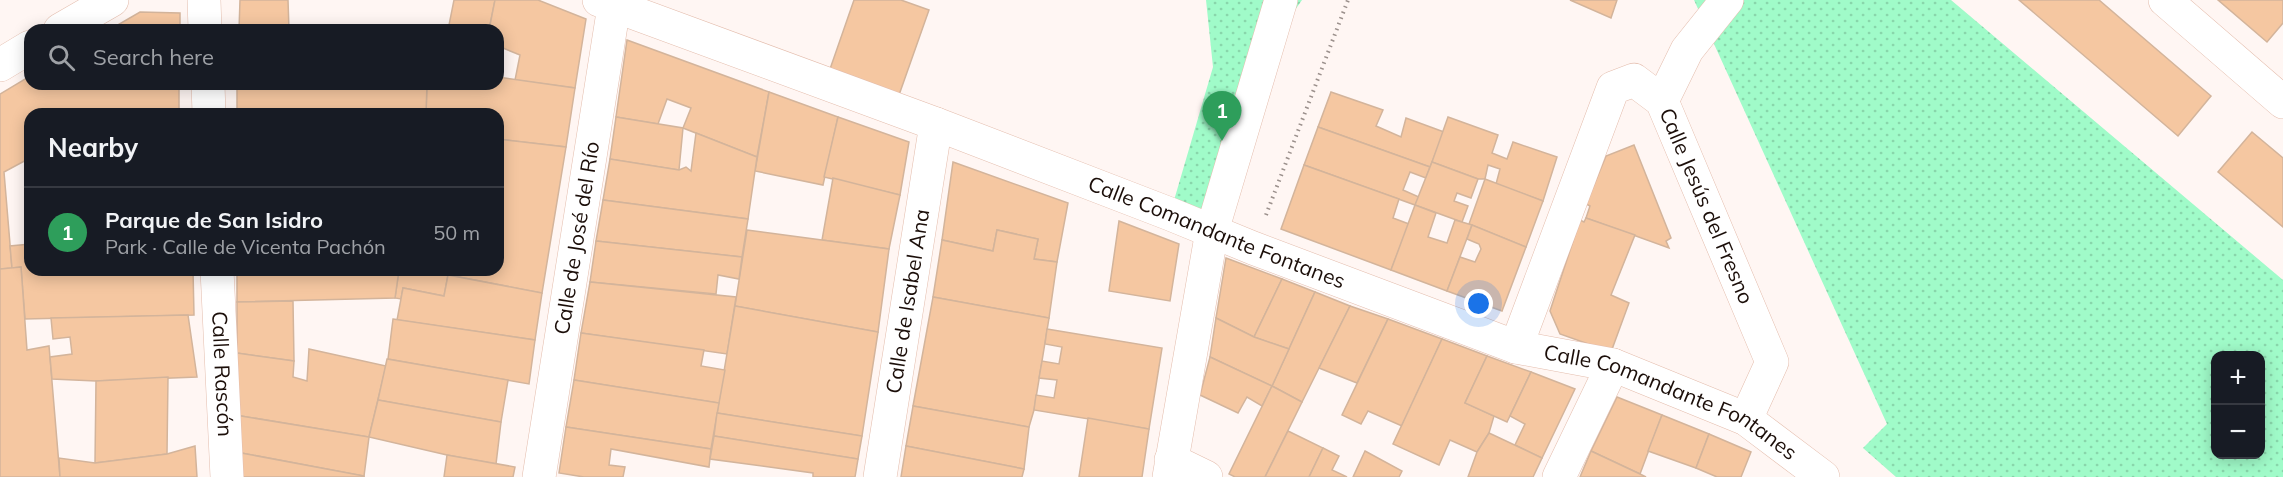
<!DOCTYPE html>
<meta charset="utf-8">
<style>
:root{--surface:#171b24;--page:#20242c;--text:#f1f3f6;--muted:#9ea1a6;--line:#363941;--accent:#d93025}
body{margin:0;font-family:Mulish,sans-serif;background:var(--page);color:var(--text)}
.controls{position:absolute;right:18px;bottom:18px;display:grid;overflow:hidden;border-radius:12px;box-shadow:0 3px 15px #0003}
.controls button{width:54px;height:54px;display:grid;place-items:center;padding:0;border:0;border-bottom:2px solid var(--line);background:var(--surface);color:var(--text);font:30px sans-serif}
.you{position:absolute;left:1479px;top:304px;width:21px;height:21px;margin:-15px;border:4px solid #fff;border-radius:50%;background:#1a73e8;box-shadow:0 0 0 9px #1a73e833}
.badge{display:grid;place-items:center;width:39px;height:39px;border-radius:50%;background:var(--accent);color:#fff;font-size:20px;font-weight:700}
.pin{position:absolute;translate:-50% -50px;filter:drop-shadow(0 2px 3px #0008)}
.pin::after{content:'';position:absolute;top:32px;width:21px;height:18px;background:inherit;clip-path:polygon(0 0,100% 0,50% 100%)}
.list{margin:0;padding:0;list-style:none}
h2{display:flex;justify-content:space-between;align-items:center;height:78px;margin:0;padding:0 24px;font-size:26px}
h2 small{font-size:20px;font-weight:400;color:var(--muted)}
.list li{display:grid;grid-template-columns:39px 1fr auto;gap:18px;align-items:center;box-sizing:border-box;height:90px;padding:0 24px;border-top:2px solid var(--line)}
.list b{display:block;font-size:22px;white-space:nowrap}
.list p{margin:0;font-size:20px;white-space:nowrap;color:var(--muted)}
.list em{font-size:20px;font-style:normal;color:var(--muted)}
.icon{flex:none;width:33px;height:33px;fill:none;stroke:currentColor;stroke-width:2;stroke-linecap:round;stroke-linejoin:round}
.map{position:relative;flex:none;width:2283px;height:477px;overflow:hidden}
.search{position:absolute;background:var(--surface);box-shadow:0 3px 15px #0003;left:24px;top:24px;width:480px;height:66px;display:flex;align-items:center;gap:15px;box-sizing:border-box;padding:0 21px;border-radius:18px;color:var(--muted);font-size:22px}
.panel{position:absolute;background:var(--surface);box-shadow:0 3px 15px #0003;left:24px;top:108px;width:480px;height:168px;border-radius:18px}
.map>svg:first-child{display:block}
.green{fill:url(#green-dots);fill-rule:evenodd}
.building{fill:#f5c7a1;stroke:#d3b49b;stroke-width:1.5}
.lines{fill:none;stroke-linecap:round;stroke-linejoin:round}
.minor-casing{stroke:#e4bdad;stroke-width:34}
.path{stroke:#9b908c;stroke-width:4;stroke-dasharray:1.5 4.5;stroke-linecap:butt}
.minor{stroke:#fff;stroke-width:33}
.labels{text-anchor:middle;stroke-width:4.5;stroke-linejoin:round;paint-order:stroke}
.street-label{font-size:21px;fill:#1b0e09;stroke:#fff}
</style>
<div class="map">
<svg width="2283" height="477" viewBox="0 0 2283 477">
<defs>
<pattern id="green-dots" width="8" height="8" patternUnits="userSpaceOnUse" patternTransform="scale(1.5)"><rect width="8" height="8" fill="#a0fbc9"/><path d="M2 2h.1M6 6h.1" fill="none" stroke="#89d6ab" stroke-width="1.8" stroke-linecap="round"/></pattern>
</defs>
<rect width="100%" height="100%" fill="#fff6f3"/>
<g class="green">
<path d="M1206,0H1302L1288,20L1224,237L1170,214L1213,67Z"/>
<path d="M1694,0H1951L2283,280V477H1896L1863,448L1887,424ZM2216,356H2260V454H2216Z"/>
</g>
<g class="building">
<path d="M240,0H288L289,30H239Z"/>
<path d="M454,0H495L489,30H448Z"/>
<path d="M495,0H538L586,19L575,88L515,80L520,55L498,46V30H489Z"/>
<path d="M854,0H901L929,10L899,95L830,69Z"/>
<path d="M1570,0H1617L1611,18Z"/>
<path d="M2019,0H2099L2211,96L2178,136Z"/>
<path d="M2218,0H2283V23L2267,42Z"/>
<path d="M140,12L180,13V30H109Z"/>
<path d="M627,40L769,92L757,157L683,128L691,108L667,99L658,124L616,117Z"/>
<path d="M30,76V84H179V114H112V111L107,114H30V158L4,172L12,268L0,269V94Z"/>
<path d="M498,77L575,88L566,147L498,139V114H426L427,84H498Z"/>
<path d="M237,84H427L426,114H237Z"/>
<path d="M769,92L838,117L823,185L755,171Z"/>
<path d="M1331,92L1383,110L1376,126L1401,137L1406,118L1444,132L1430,167L1318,127Z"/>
<path d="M616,117L683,128L679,170L610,159Z"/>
<path d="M838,117L909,142L900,195L824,177Z"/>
<path d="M1448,117L1498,135L1492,153L1507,159L1513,142L1557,157L1543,201L1496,184L1500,169L1488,165L1485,179H1478L1432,162Z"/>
<path d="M1318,127L1430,167L1426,178L1410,172L1403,190L1419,197L1415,205L1304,165Z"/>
<path d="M2252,132L2283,158V227L2218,172Z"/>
<path d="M696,133L757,157L748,219L603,200L610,159L679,170L686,167L691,171Z"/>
<path d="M498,139L566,147L542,293L448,275L444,296L403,288L401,299L395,298L399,270H498Z"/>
<path d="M1634,145L1671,238L1666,241L1669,248L1586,218L1590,206L1586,204L1606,156Z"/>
<path d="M953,162L1068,203L1057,262L1034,259L1038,239L997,230L993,251L942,240Z"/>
<path d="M1432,162L1478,179L1471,198L1457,193L1454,201L1468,206L1462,222L1415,205Z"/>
<path d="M1304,165L1399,199L1393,218L1409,224L1391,270L1281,229Z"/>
<path d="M833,178L900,195L889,249L822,240Z"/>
<path d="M1485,179L1543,201L1526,247L1469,224Z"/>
<path d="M603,200L748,219L742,257L596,241Z"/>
<path d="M1415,205L1436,213L1428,237L1447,243L1455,220L1472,225L1447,291L1391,270Z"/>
<path d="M1586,218L1635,235L1611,295L1629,303L1611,352L1560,334L1550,311L1580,220L1584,222Z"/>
<path d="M1119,221L1179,244L1170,301L1109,291Z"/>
<path d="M1472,225L1526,247L1502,311L1447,291L1460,257L1475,262L1481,249L1479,244L1467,239Z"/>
<path d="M747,230L889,249L878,332L735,306Z"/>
<path d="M997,230L1038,239L1034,259L1057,262L1049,318L933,297L942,240L993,251Z"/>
<path d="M596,241L742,257L739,279L718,275L716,294L590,282Z"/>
<path d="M30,244V270H193L194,315L25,319L21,267L12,268L10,246Z"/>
<path d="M1226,258L1282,279L1254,337L1216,318Z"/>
<path d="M21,267L27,350L49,346L60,477H0V269Z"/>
<path d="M237,270H399L395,298L237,302Z"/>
<path d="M448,275L542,293L535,340L397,320L403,288L444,296Z"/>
<path d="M1282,279L1315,292L1289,349L1254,337Z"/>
<path d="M590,282L736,297L727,354L581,333Z"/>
<path d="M1315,292L1350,306L1302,402L1272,386Z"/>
<path d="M933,297L1049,318L1034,410L1029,427L913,406Z"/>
<path d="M293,301L294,361L237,353V302Z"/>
<path d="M735,306L878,332L862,436L717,413Z"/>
<path d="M1350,306L1388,319L1357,383L1319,368Z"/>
<path d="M188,315L197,377L96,381L52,379L50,357L72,354L70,337L53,339L51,318Z"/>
<path d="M1216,318L1254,337L1289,349L1272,386L1210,357Z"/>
<path d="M393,319L535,340L529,384L388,359Z"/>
<path d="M1388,319L1442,339L1402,426L1368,411L1361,424L1342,415Z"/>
<path d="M1047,329L1162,348L1149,429L1034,410L1036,395L1054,398L1057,380L1039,378L1042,361L1059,364L1062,347L1045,344Z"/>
<path d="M581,333L704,350L701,366L725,370L719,403L574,380Z"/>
<path d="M1442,339L1487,356L1465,403L1494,416L1489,433L1477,452L1450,440L1439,465L1393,444Z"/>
<path d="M309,349L386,366L369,437L235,415L237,353L294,361L293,377L307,381Z"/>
<path d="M1487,356L1531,372L1507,422L1465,403Z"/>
<path d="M1210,357L1272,386L1262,406L1247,397L1238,413L1200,395Z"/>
<path d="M387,359L508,380L501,422L378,400Z"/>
<path d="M1531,372L1575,389L1542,458L1515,445L1525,424L1510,416Z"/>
<path d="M168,377L167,454L95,463L96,381Z"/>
<path d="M574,380L719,403L711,449L566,427Z"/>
<path d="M1272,386L1302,402L1265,477H1235L1229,474Z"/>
<path d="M1617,397L1662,415L1640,474L1591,451Z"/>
<path d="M378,400L501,422L496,464L447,455L369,437Z"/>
<path d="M913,406L1029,427L1024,469L906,446Z"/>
<path d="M717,413L862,436L858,459L714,436Z"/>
<path d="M235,415L369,437L364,476L236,452Z"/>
<path d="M1662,415L1709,434L1696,468L1648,451Z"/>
<path d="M1088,418L1149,429L1142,477H1079Z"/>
<path d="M566,427L711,449L709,467L611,449L609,465L625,467L623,477H584L559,473Z"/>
<path d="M1288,431L1323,448L1309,477H1265Z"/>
<path d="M1489,433L1542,458L1533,477H1468L1477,452Z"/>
<path d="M1709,434L1751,452L1741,477H1717L1696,468Z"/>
<path d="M714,436L858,459L855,477H813V473L710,459Z"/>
<path d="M195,446L197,477H60L59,458L95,463L167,454Z"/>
<path d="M906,446L1024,469L1022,477H901Z"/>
<path d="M1323,448L1339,456L1332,470L1347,477H1309Z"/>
<path d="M1365,451L1402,471L1399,477H1353Z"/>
<path d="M1591,451L1640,474L1646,477H1580Z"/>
<path d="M236,452L364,476V477H235Z"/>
<path d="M447,455L515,467L513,477H444Z"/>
</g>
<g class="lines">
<g class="minor-casing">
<g id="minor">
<path d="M204,0L205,30"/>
<path id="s1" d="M599,0L936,124L1170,214L1253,248L1516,347L1613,365L1746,419L1823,477"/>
<path d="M2165,0L2283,102"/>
<path d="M60,30L112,0"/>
<path d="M0,65L30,47"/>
<path d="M208,84L209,114"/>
<path d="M1662,101L1687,50L1727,0"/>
<path id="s2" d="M217,270L227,477"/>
<path id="s3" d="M1516,347L1613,88L1634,80L1662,101L1772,362L1746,419"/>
<path d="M1171,460L1206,477"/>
<path id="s4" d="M539,477L615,0"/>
<path id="s5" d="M880,477L936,124"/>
<path d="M1169,477L1212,231L1281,0"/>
<path d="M1559,477L1613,365"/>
</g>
</g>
<path class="path" d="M1266,215L1348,0"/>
<use href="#minor" class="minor"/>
</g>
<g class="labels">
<g class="street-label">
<text dy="7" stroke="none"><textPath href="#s3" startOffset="448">Calle Jesús del Fresno</textPath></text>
<text dy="7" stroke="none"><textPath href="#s1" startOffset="660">Calle Comandante Fontanes</textPath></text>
<text dy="7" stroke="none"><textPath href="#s4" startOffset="242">Calle de José del Río</textPath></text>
<text dy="7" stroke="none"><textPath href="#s5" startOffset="178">Calle de Isabel Ana</textPath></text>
<text dy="7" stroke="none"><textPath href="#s2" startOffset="104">Calle Rascón</textPath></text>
<text dy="7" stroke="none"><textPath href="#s1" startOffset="1146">Calle Comandante Fontanes</textPath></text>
</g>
</g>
</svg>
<div class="controls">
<button>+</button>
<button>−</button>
</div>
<div class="you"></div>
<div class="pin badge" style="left:1222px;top:141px;background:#2e9e5b">1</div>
<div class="search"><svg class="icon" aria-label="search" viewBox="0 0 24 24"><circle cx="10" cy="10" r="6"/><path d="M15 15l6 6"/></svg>Search here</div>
<section class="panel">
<h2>Nearby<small></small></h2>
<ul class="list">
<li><span class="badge" style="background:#2e9e5b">1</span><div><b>Parque de San Isidro</b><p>Park · Calle de Vicenta Pachón</p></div><em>50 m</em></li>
</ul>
</section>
</div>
